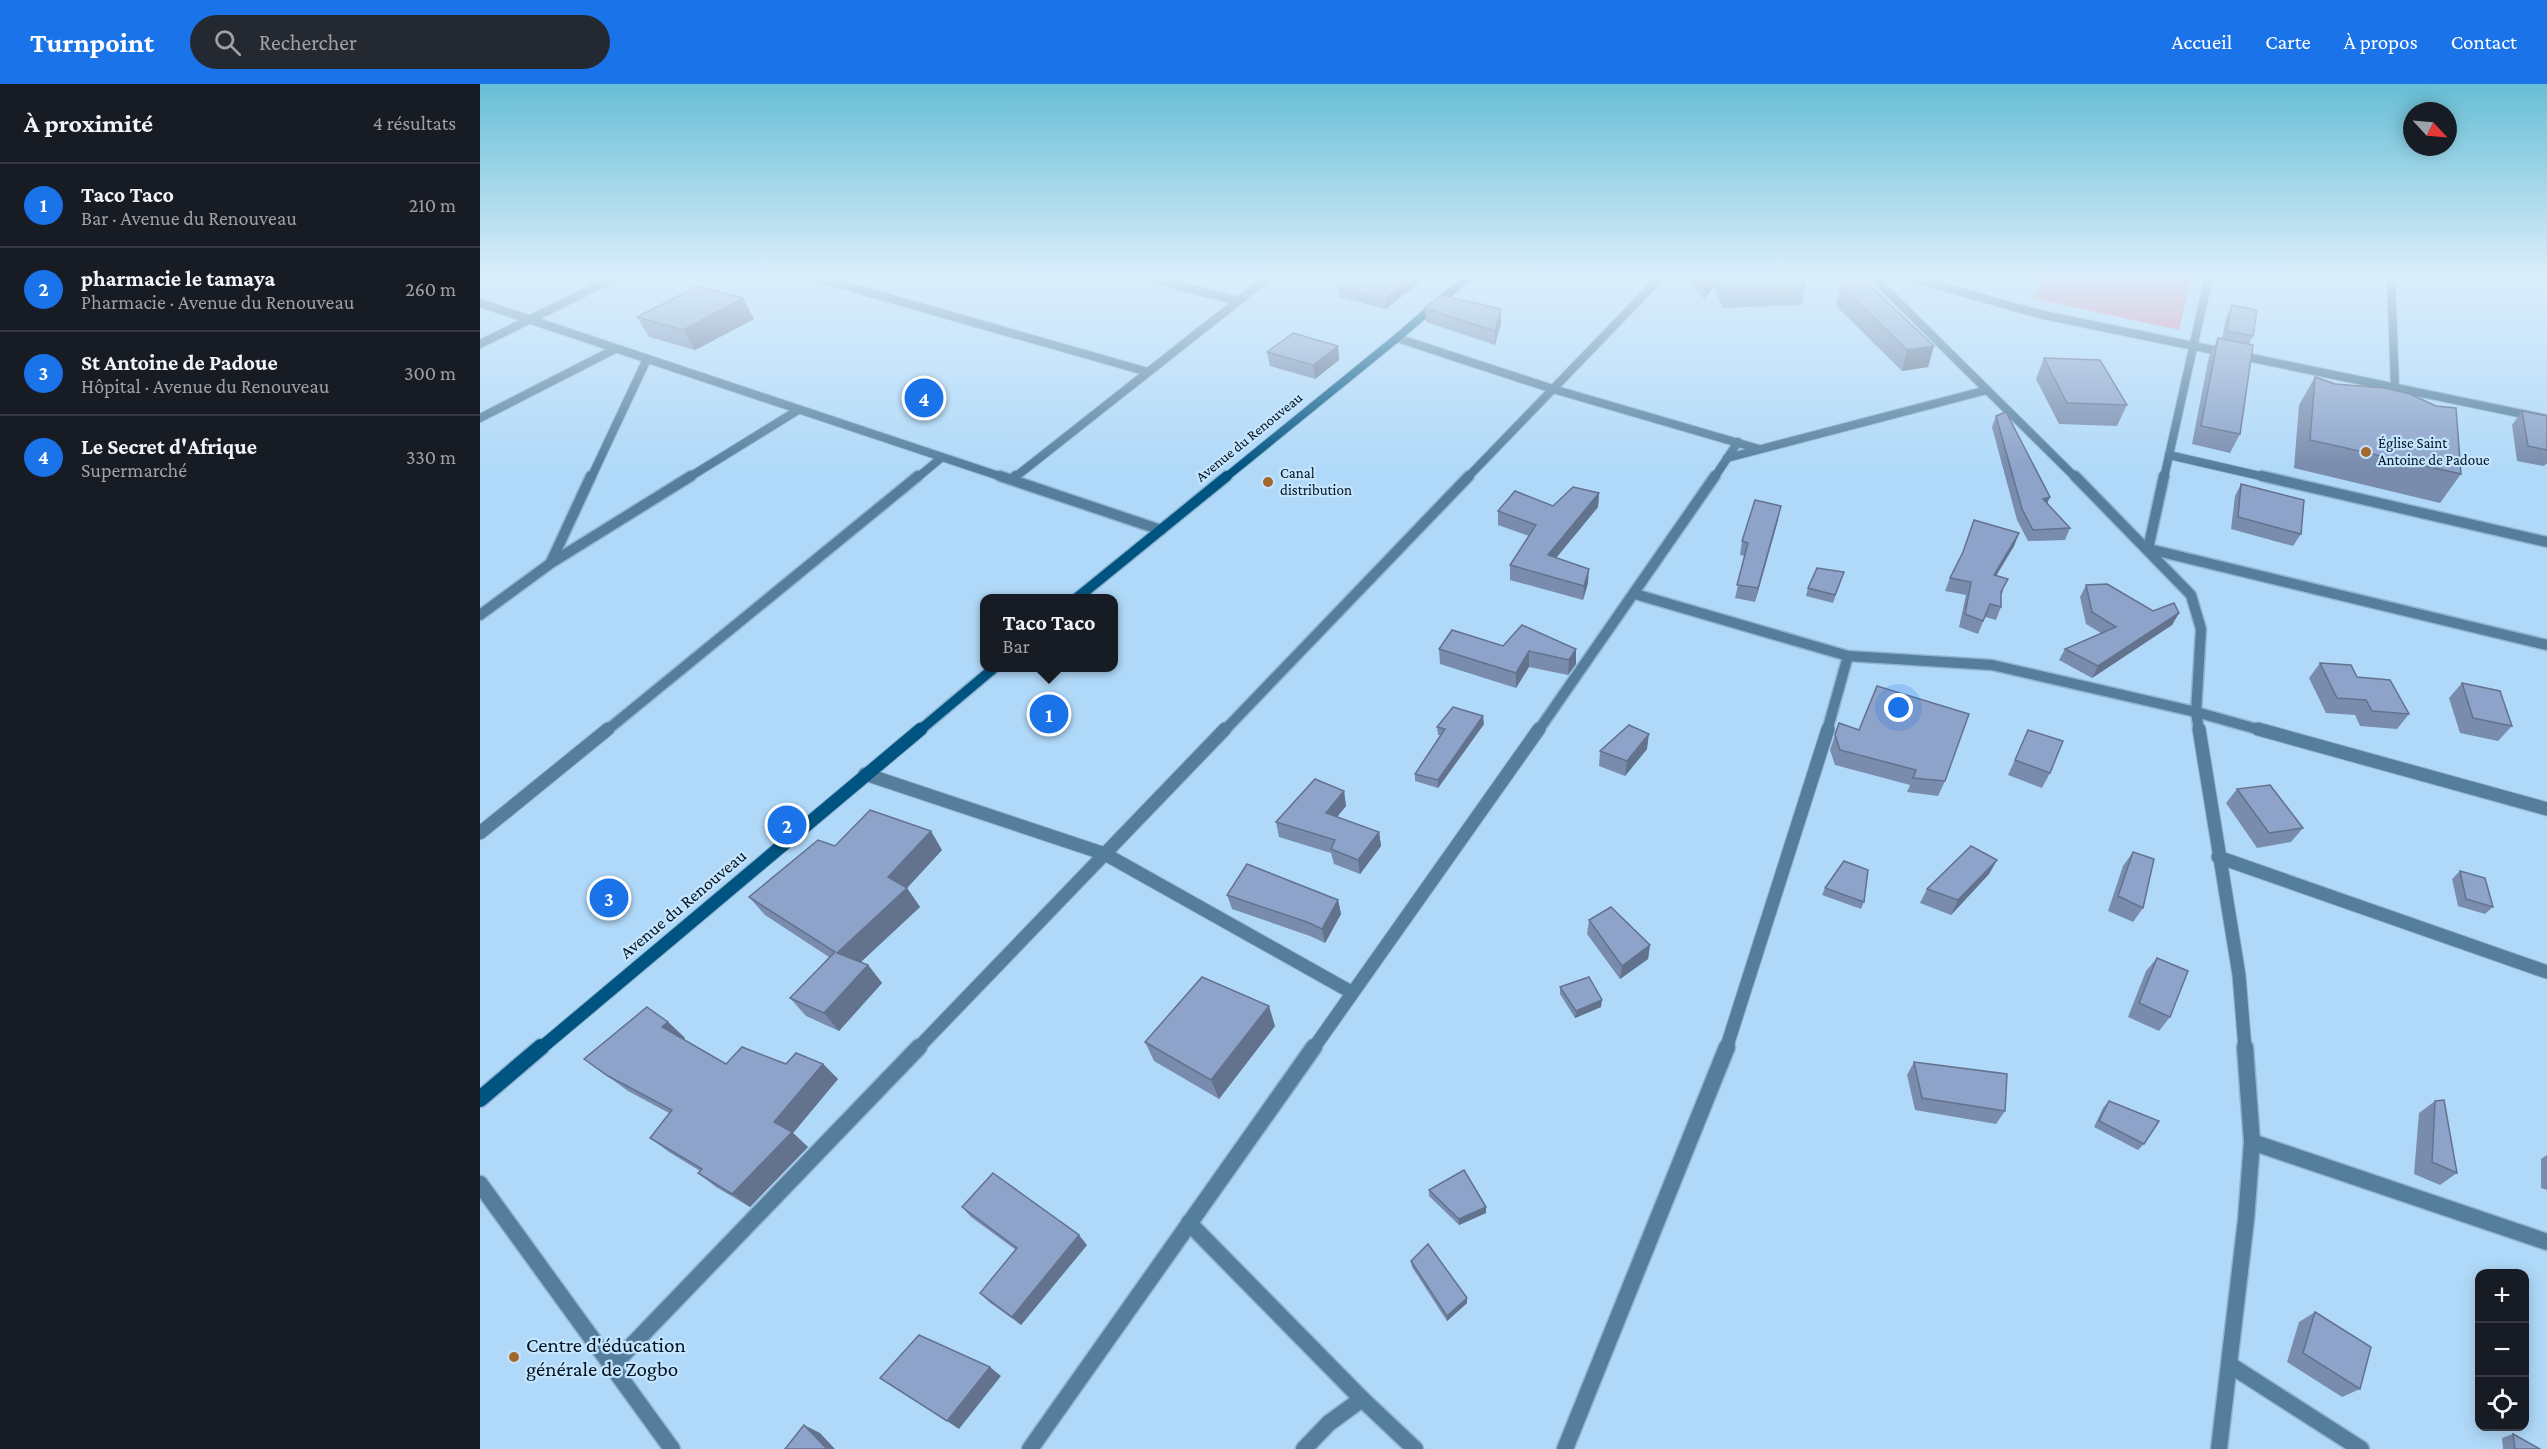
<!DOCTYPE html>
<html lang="fr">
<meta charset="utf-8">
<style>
:root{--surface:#171b24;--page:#242831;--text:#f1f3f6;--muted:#9ea1a6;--line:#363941;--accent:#1a73e8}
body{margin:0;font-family:"Crimson Pro",serif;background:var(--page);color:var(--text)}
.controls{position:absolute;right:18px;bottom:18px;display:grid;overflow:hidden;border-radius:12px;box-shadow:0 3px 15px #0003}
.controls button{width:54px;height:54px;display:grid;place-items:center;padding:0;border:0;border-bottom:2px solid var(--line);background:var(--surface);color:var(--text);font:30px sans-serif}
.compass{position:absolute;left:1923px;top:18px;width:54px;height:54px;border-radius:50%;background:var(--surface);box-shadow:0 3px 15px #0003;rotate:116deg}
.you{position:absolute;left:1419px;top:624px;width:21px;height:21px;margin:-15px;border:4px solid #fff;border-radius:50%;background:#1a73e8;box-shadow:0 0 0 9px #1a73e833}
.badge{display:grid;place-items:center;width:39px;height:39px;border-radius:50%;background:var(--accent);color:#fff;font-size:20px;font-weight:700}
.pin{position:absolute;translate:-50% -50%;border:3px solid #fff;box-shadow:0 2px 6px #0006}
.popup{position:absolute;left:500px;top:510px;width:138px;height:78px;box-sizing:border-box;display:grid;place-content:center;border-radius:12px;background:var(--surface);filter:drop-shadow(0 2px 4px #0005);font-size:20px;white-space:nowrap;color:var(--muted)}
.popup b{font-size:22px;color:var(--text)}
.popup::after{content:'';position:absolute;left:50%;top:100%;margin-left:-12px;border:12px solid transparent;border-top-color:var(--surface)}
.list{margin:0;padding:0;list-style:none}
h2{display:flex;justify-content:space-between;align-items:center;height:78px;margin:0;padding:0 24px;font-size:26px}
h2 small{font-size:20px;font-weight:400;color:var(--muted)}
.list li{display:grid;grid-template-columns:39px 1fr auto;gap:18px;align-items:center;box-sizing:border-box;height:84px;padding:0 24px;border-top:2px solid var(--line)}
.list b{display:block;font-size:22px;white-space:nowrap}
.list p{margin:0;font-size:20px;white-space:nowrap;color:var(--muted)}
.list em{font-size:20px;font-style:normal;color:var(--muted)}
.icon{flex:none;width:33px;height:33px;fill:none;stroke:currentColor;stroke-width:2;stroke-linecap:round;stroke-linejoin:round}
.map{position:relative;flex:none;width:2067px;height:1365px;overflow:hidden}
header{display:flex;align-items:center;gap:36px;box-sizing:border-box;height:84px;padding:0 30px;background:var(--accent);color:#fff}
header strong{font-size:28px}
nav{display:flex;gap:33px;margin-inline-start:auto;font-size:21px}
.search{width:420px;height:54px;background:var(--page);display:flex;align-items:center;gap:15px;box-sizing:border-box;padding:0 21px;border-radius:33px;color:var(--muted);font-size:22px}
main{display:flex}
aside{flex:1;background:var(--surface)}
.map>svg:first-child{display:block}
.green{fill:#e0859f}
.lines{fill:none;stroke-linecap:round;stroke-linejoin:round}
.minor-far3-casing{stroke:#91b5d1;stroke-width:10}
.minor-far2-casing{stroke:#91b5d1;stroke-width:13}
.minor-far1-casing{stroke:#91b5d1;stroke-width:15}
.minor-casing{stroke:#91b5d1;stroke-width:19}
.tertiary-far1-casing{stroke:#91b5d1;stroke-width:10}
.tertiary-casing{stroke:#91b5d1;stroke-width:13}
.secondary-far3-casing{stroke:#91b5d1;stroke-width:10}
.secondary-far2-casing{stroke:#91b5d1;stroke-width:13}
.secondary-far1-casing{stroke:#91b5d1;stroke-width:15}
.secondary-casing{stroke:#91b5d1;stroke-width:19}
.minor-far3{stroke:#557e9d;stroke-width:8}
.minor-far2{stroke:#557e9d;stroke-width:10}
.minor-far1{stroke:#557e9d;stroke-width:13}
.minor{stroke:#557e9d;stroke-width:16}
.tertiary-far1{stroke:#557e9d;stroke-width:8}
.tertiary{stroke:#557e9d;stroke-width:10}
.secondary-far3{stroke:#005481;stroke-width:8}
.secondary-far2{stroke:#005481;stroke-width:10}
.secondary-far1{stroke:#005481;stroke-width:13}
.secondary{stroke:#005481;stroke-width:16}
.wall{fill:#798cad}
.shaded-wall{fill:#63728d}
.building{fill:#8da3c9;stroke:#63728d;stroke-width:1.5}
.poi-dot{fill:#a5682c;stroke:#c4e5ff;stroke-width:2}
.labels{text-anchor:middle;stroke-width:4.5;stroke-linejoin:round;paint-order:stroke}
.far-street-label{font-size:15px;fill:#03111c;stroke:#c4e5ff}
.far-poi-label{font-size:15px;fill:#03111c;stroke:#c4e5ff;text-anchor:start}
.street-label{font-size:18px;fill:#03111c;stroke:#c4e5ff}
.near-poi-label{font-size:21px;fill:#03111c;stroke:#c4e5ff;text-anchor:start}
</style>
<header>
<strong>Turnpoint</strong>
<div class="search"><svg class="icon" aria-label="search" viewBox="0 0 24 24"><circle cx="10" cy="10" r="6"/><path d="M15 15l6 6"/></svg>Rechercher</div>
<nav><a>Accueil</a><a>Carte</a><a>À propos</a><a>Contact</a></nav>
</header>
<main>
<aside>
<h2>À proximité<small>4 résultats</small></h2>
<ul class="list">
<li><span class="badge">1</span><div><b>Taco Taco</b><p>Bar · Avenue du Renouveau</p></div><em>210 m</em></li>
<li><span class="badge">2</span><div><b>pharmacie le tamaya</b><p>Pharmacie · Avenue du Renouveau</p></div><em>260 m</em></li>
<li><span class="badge">3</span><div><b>St Antoine de Padoue</b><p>Hôpital · Avenue du Renouveau</p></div><em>300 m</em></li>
<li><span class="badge">4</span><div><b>Le Secret d'Afrique</b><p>Supermarché</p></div><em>330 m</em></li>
</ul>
</aside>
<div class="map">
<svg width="2067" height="1365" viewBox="0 0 2067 1365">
<rect width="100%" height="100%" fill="#b0d9f9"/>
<path class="green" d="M1563,192H1712L1699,246L1552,214Z"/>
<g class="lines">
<g class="minor-far3-casing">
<g id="minor-far3">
<path d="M331,192L668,288"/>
<path d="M660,192L758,217"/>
<path d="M1392,192L1596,394"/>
<path d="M1425,192L1559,230L2067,335"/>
<path d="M1911,192L1915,304"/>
<path d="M917,254L1073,305L1279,365"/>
<path d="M0,260L138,192"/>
<path d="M0,334L135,265"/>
<path d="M1689,371L1789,394"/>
<path d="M1247,374L1507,306"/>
<path d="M111,394L167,275"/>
<path d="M208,394L318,326"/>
<path d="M437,394L461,374"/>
<path d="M534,394L790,192"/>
<path d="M987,394L1182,192"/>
<path d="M1234,394L1258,358"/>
<path d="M1684,394L1729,192"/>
</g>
</g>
<g class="minor-far2-casing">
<g id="minor-far2">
<path d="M1595,392L1711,511L1721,545L1716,628L1719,647"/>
<path d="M1782,392L2067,458"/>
<path d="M533,395L536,392"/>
<path d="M1668,465L1684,392"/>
<path d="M1669,465L2067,561"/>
<path d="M71,478L111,392"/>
<path d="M1155,510L1368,572L1512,581L1716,628L1784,647"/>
<path d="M0,531L71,479L211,392"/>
<path d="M126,647L438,392"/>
<path d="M744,647L989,392"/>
<path d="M1058,647L1235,392"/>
<path d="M1347,647L1368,572"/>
</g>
</g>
<g class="minor-far1-casing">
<g id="minor-far1">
<path d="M1719,645L1759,891L1765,965"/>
<path d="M1778,645L2067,725"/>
<path d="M385,690L625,770L871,908"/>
<path d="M0,749L128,645"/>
<path d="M1738,773L2067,888"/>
<path d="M437,965L745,645"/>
<path d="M833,965L1059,645"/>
<path d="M1246,965L1348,645"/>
</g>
</g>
<g class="minor-casing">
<g id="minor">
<path d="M1772,1058L2067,1158"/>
<path d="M0,1100L192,1365"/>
<path d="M709,1139L882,1315L935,1365"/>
<path d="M1750,1281L1881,1365"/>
<path d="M132,1282L439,963"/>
<path d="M550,1365L834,963"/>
<path d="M824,1365L849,1339L882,1315"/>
<path d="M1085,1365L1247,963"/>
<path d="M1739,1365L1766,1136L1772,1058L1765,963"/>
</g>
</g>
<g class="tertiary-far1-casing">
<path id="tertiary-far1" d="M0,219L525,394"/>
</g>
<g class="tertiary-casing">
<path id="tertiary" d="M520,392L681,446"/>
</g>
<g class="secondary-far3-casing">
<path id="secondary-far3" d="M745,394L917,254L989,192"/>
</g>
<g class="secondary-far2-casing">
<g id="secondary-far2">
<path d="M597,514L747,392"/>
<path d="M439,647L514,584"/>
</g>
</g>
<g class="secondary-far1-casing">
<path id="secondary-far1" d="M60,965L441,645"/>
</g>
<g class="secondary-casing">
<path id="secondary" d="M0,1015L61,963"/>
</g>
<use href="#minor-far3" class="minor-far3"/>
<use href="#minor-far2" class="minor-far2"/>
<use href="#minor-far1" class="minor-far1"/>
<use href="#minor" class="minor"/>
<use href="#tertiary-far1" class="tertiary-far1"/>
<use href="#tertiary" class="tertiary"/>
<use href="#secondary-far3" class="secondary-far3"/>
<use href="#secondary-far2" class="secondary-far2"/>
<use href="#secondary-far1" class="secondary-far1"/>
<use href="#secondary" class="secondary"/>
</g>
<g class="wall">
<path d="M947,192L906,225L859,213L857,203Z"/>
<path d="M1207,192H1324L1325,204L1322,221L1243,224L1234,203L1224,215L1207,195Z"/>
<path d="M1361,202L1454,262L1448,283L1422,287L1356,222Z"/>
<path d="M1752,221L1773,252L1769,260L1760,350L1750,369L1712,360L1729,272L1738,254L1742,255L1746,234Z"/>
<path d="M945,224L1021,225V239L1015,261L946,238Z"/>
<path d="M157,233L274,235L215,266L169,253Z"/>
<path d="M858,262L859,276L835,295L790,282L787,268Z"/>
<path d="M1564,274L1647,321L1637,342L1579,340L1556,295Z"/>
<path d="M1835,293L1855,300L1981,390L1960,419L1814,384L1819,321Z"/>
<path d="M2042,327L2067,332V379L2064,382L2037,377L2032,341Z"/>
<path d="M1516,332L1570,413L1567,419L1590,444L1585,456L1548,457L1537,436L1512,343Z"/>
<path d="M1761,400L1821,450L1813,462L1751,445L1755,412Z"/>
<path d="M1119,409L1118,423L1076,474L1108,499L1103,516L1030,496V481L1049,452L1018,441V427L1073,422Z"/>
<path d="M1298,436L1275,518L1255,514L1265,472L1260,471L1262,457Z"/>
<path d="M1539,449L1534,462L1516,491L1523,508L1521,511V523L1516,536L1505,533L1498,550L1479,543L1486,511L1465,507L1470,494Z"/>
<path d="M1364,488L1353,519L1326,512L1328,504Z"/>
<path d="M1606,501L1673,527L1699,529L1692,541L1612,594L1579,576L1585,565L1621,549L1606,540L1600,513Z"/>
<path d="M1023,562L1096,565V580L1088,591L1049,583L1036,604L960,580L959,565Z"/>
<path d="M1840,579L1877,593L1929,630L1917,645L1880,642L1875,631L1846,629L1829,594Z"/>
<path d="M1982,599L2032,642L2018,657L1980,649L1969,614Z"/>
<path d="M1359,639L1465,697L1458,712L1427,708L1430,701L1355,681L1350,666Z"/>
<path d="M1004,640L958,704L935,697V690L960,651H958L957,643Z"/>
<path d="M1548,646L1570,689L1562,704L1528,691Z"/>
<path d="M1167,665L1145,692L1119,682L1120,667Z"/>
<path d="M1757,705L1823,744L1811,758L1777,764L1746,719Z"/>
<path d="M864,707L866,722L857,733L899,748L901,762L880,790L854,780L851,769L799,753L796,738Z"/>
<path d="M355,762L462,766L427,804L440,823L381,878L388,881L402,899L359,947L326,932L310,914L349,873L285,831L269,813Z"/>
<path d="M1653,768L1663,824L1653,838L1628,827L1643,782Z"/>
<path d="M1517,776L1509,790L1471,831L1440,819L1447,805Z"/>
<path d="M1980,787L2013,823L2005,830L1978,822L1972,795Z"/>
<path d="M1345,804L1384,818L1381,825L1342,811Z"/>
<path d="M747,811L858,816L861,830L845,859L830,852L752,825Z"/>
<path d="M1109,836L1170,861L1168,875L1140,895L1107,850Z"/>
<path d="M1677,874L1690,933L1679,947L1648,933L1666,887Z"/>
<path d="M1080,903L1121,923L1095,934L1080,910Z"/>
<path d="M188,938L205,954L203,956L246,980H343L358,995L313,1049L328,1063L270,1123L236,1103L218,1089L220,1087L189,1068L170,1054L189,1029L148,1007L104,975Z"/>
<path d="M795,942L739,1015L674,977L665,958Z"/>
<path d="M1434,978L1525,1027L1516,1040L1435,1026L1427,991Z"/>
<path d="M1629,1017L1664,1060L1658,1066L1614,1043L1623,1024Z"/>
<path d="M1955,1017L1977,1089L1960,1101L1934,1090L1939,1029Z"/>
<path d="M2067,1071V1106L2061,1104V1075Z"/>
<path d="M949,1106L1006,1123V1129L979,1141L949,1112Z"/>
<path d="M482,1123L607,1161L541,1241L509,1218L500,1209L536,1166L491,1133Z"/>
<path d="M931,1177L987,1219L967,1237L932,1183Z"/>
<path d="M1835,1228L1880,1305L1862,1313L1807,1278L1819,1238Z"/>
<path d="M2033,1350L2060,1365H2023L2022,1354Z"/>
</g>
<g class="shaded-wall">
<path d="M935,192H947L906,225L905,215Z"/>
<path d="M1231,192H1235L1234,203L1224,215L1226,198Z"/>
<path d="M263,214L274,235L215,266L203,246Z"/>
<path d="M1021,225V239L1015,261V247Z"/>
<path d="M858,262L859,276L835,295L833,281Z"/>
<path d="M1454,262L1448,283L1422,287L1427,266Z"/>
<path d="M1119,409L1118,423L1067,485L1068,471Z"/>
<path d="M1570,413L1565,424L1563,415Z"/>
<path d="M1301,422L1298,436L1275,518L1278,504Z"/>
<path d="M1539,449L1534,462L1509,504L1514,491Z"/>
<path d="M1109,485L1108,499L1103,516L1104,502Z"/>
<path d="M1699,529L1692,541L1612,594L1618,582Z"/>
<path d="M1096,565V580L1088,591L1089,576Z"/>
<path d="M1049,567V583L1036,604V589Z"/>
<path d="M1003,632L1004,640L958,704V696Z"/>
<path d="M1169,650L1167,665L1145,692L1147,677Z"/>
<path d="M864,707L866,722L848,744L846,729Z"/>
<path d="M451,747L462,766L427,804L440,823L371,887L357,869L408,793Z"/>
<path d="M899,748L901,762L880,790L878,776Z"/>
<path d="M1517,776L1509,790L1471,831L1478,816Z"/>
<path d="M858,816L861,830L845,859L842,845Z"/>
<path d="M1170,861L1168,875L1140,895L1142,882Z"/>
<path d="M388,881L402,899L359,947L344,929Z"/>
<path d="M1122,916L1121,923L1095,934L1096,927Z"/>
<path d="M789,922L795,942L739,1015L731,996Z"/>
<path d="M188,938L205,954L200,959L182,943Z"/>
<path d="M343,980L358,995L313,1049L328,1063L270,1123L252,1110L294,1038Z"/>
<path d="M1006,1123V1129L979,1141V1135Z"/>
<path d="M599,1151L607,1161L541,1241L532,1233Z"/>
<path d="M987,1214V1219L967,1237V1232Z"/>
<path d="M510,1283L521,1292L479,1345L467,1337Z"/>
<path d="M324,1341L340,1349L355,1365H347Z"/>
</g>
<g class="building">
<path d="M872,192H935L905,215L857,203Z"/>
<path d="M1221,192H1231L1226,198Z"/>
<path d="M1239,192H1324L1325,204L1245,207Z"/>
<path d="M1370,192H1380L1454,262L1427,266L1361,202Z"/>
<path d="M218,202L263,214L203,246L157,233Z"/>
<path d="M961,211L1021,225L1015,247L945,224Z"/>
<path d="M1752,221L1777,226L1773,252L1747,247Z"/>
<path d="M813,249L858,262L833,281L787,268Z"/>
<path d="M1738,254L1773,261L1760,350L1721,342Z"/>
<path d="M1564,274L1620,276L1647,321L1587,319Z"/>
<path d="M1835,293L1855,300L1905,304L1930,310L1956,322L1976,324L1981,390L1830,356Z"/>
<path d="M2042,327L2067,332V366L2048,362Z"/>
<path d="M1526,328L1570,413L1563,415L1590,444L1553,446L1542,425L1516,332Z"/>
<path d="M1761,400L1824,416L1821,450L1758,433Z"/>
<path d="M1093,403L1119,409L1068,471L1109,485L1104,502L1030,481L1056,441L1018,427L1035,407L1073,422Z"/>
<path d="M1275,416L1301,422L1278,504L1257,501L1268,459L1262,457Z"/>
<path d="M1494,436L1539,449L1514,491L1528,495L1521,508V523L1510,520L1503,537L1485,530L1491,498L1470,494L1483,468Z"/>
<path d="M1337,484L1364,488L1355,511L1328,504Z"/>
<path d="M1627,500L1673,527L1694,519L1699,529L1618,582L1585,565L1636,543L1612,528L1606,501Z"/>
<path d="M1042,541L1096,565L1089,576L1049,567L1036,589L959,565L972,546L1023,562Z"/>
<path d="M1840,579L1871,581L1877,593L1910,596L1929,630L1892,627L1886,616L1857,614Z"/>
<path d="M1982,599L2020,607L2032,642L1993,634Z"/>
<path d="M1397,602L1489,630L1465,697L1433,694L1436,686L1360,666L1355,651L1359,639L1379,646Z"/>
<path d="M973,623L1003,632L958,696L935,690L965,645L957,643Z"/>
<path d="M1149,641L1169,650L1147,677L1120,667Z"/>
<path d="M1548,646L1583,657L1570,689L1535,676Z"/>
<path d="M835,695L864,707L846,729L899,748L878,776L851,765L855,756L796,738Z"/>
<path d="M1790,701L1823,744L1789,749L1757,705Z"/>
<path d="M390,726L451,747L408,793L427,804L357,869L388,881L344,929L310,914L355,868L269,813L338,756L355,762Z"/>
<path d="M1491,762L1517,776L1478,816L1447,805Z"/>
<path d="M1653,768L1674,775L1663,824L1638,812Z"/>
<path d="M1364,777L1388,786L1384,818L1345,804Z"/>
<path d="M767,780L858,816L842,845L827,838L747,811Z"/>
<path d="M1980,787L2005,794L2013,823L1986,815Z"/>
<path d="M1131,823L1170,861L1142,882L1109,836Z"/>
<path d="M1677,874L1708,887L1690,933L1659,919Z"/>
<path d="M722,893L789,922L731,996L665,958Z"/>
<path d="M1109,893L1122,916L1096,927L1080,903Z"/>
<path d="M167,923L188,938L182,943L246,980L262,963L306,980L316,969L343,980L294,1038L312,1048L252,1110L218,1089L222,1085L170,1054L192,1026L128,992L104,975Z"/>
<path d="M1434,978L1527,990L1525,1027L1442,1014Z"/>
<path d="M1964,1016L1977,1089L1952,1078L1955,1017Z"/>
<path d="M1629,1017L1679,1037L1664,1060L1619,1037Z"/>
<path d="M984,1086L1006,1123L979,1135L949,1106Z"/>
<path d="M513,1089L599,1151L532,1233L500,1209L537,1164L482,1123Z"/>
<path d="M948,1160L987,1214L967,1232L931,1177Z"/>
<path d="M1835,1228L1891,1263L1880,1305L1823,1269Z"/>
<path d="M439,1251L510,1283L467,1337L400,1294Z"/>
<path d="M324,1341L347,1365H305Z"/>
<path d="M2033,1350L2060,1365H2035Z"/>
</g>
<linearGradient id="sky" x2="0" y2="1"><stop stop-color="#67bed5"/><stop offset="0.5" stop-color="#dbeefc"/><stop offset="1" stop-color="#dbeefc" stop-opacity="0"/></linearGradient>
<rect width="2067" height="384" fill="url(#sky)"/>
<g class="poi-dot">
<circle cx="1886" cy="368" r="6"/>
<circle cx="788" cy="398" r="6"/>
<circle cx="34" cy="1273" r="6"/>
</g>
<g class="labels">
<g class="far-street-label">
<text transform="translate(769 353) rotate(-39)" y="5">Avenue du Renouveau</text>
</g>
<g class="far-poi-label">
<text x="1898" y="364">Église Saint<tspan x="1898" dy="17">Antoine de Padoue</tspan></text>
<text x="800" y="394">Canal<tspan x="800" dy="17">distribution</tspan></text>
</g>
<g class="street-label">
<text transform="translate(203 820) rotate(-40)" y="6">Avenue du Renouveau</text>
</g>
<g class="near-poi-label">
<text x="46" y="1268">Centre d'éducation<tspan x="46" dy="24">générale de Zogbo</tspan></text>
</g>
</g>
</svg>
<div class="controls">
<button>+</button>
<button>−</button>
<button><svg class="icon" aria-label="locate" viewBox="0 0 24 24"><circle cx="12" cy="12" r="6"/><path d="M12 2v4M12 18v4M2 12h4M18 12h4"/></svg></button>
</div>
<svg class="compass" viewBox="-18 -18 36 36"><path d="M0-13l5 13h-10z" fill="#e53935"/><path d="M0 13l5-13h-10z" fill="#9ea1a6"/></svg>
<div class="you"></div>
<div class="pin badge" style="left:569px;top:630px">1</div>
<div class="popup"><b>Taco Taco</b>Bar</div>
<div class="pin badge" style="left:307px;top:741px">2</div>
<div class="pin badge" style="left:129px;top:814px">3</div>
<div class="pin badge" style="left:444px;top:314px">4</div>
</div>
</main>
